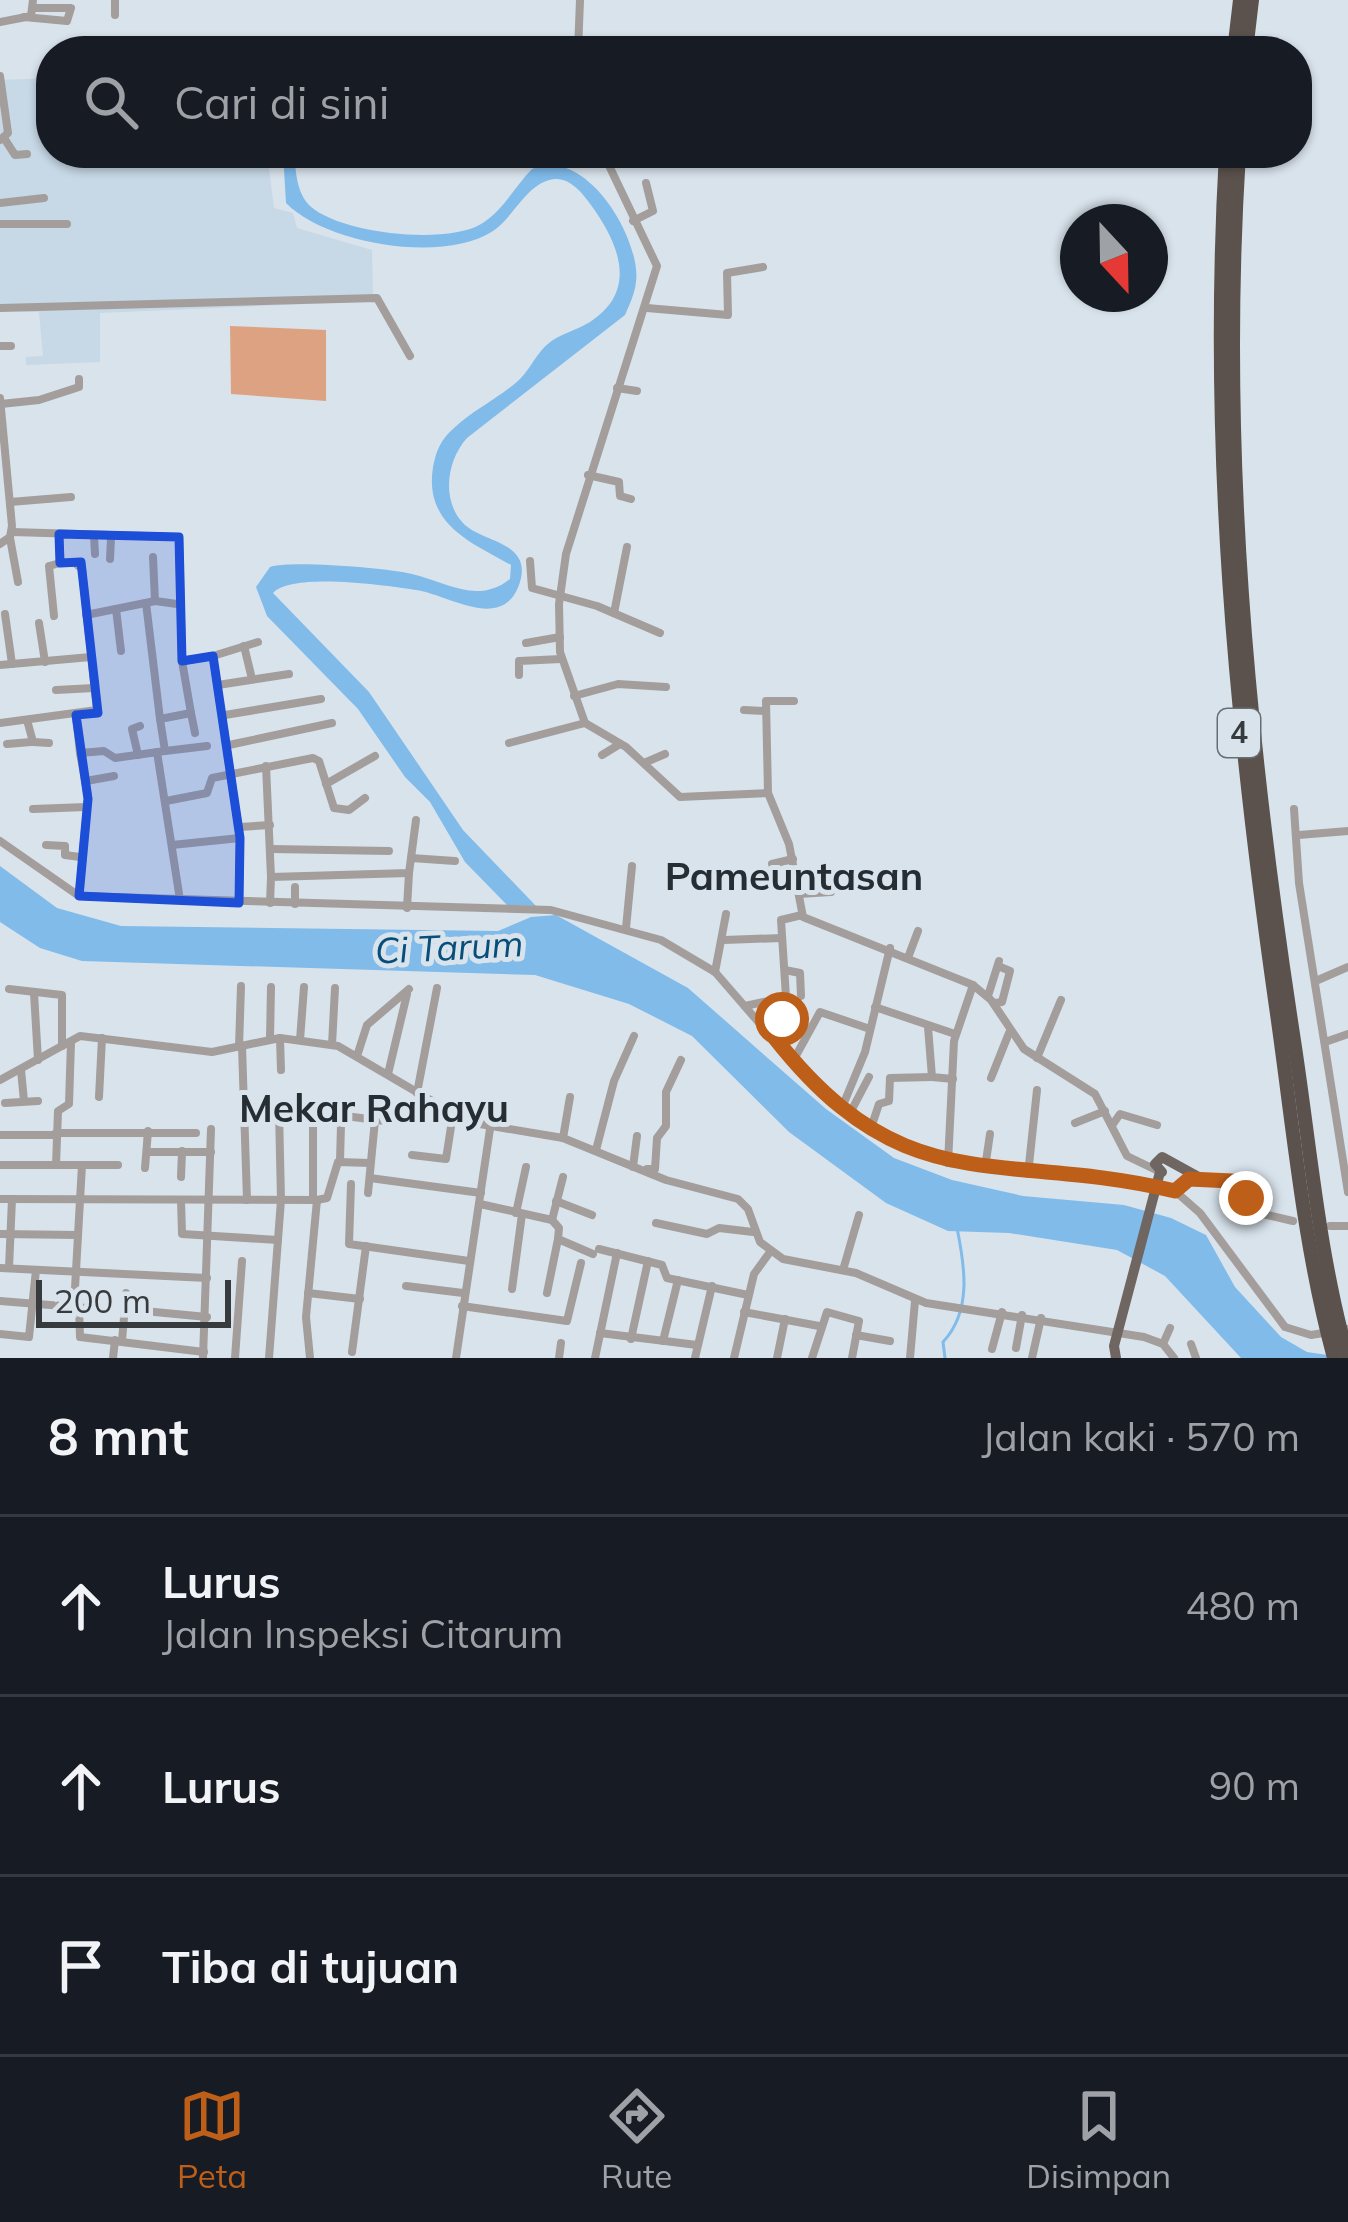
<!DOCTYPE html>
<html lang="id">
<meta charset="utf-8">
<style>
:root{--surface:#171b24;--page:#242831;--text:#f1f3f6;--muted:#9ea1a6;--line:#363941;--accent:#be5f19}
body{margin:0;font-family:Mulish,sans-serif;background:var(--page);color:var(--text)}
.compass{position:absolute;left:1060px;top:204px;width:108px;height:108px;border-radius:50%;background:var(--surface);box-shadow:0 3px 9px #0004;rotate:158deg}
.scale{position:absolute;left:36px;bottom:30px;width:195px;box-sizing:border-box;padding-left:12px;border:6px solid #373b3e;border-top:0;font-size:33px;line-height:42px;white-space:nowrap;color:#373b3e;-webkit-text-stroke:9px #d9e3ec;paint-order:stroke}
.stop{position:absolute;width:36px;height:36px;margin:-27px;border:9px solid #be5f19;border-radius:50%;background:#fff}
.stop.end{background:#be5f19;border-color:#fff;box-shadow:0 3px 12px #0008}
.list{margin:0;padding:0;list-style:none}
h2{display:flex;justify-content:space-between;align-items:center;height:156px;margin:0;padding:0 48px;font-size:51px}
h2 small{font-size:39px;font-weight:400;color:var(--muted)}
.list li{display:grid;grid-template-columns:78px 1fr auto;gap:36px;align-items:center;box-sizing:border-box;height:180px;padding:0 48px;border-top:3px solid var(--line)}
.list b{display:block;font-size:45px;white-space:nowrap}
.list p{margin:0;font-size:39px;white-space:nowrap;color:var(--muted)}
.list em{font-size:39px;font-style:normal;color:var(--muted)}
.icon{flex:none;width:66px;height:66px;fill:none;stroke:currentColor;stroke-width:2;stroke-linecap:round;stroke-linejoin:round}
.map{position:relative;flex:none;width:1348px;height:1358px;overflow:hidden}
.search{position:absolute;background:var(--surface);box-shadow:0 3px 9px #0004;left:36px;right:36px;top:36px;height:132px;display:flex;align-items:center;gap:30px;box-sizing:border-box;padding:0 42px;border-radius:48px;color:var(--muted);font-size:45px}
.sheet{height:696px;background:var(--surface)}
nav{display:flex;justify-content:space-around;align-items:center;box-sizing:border-box;height:168px;border-top:3px solid var(--line);background:var(--surface);font-size:33px;color:var(--muted)}
nav a{display:grid;justify-items:center;gap:6px}
nav .on{color:var(--accent)}
.map>svg:first-child{display:block}
.built{fill:#c7d8e6}
.green{fill:#dca281}
.water{fill:#81bbea}
.lines{fill:none;stroke-linecap:round;stroke-linejoin:round}
.stream{stroke:#81bbea;stroke-width:3}
.minor{stroke:#a39e9b;stroke-width:8}
.major{stroke:#6f6661;stroke-width:10}
.highway{stroke:#5c524d;stroke-width:14}
.route{stroke:#be5f19;stroke-width:15}
.marked{fill:#1d4ed8;fill-opacity:0.2;stroke:#1d4ed8;stroke-width:9;stroke-linejoin:round}
.labels{text-anchor:middle;stroke-width:10;stroke-linejoin:round;paint-order:stroke}
.shield{fill:#d9e3ec;stroke:#686d72;stroke-width:3}
.shield-label{font-size:30px;font-weight:bold;fill:#373b3e}
.water-label{font-size:36px;font-style:italic;fill:#084e7a;stroke:#d9e3ec}
.quarter-label{font-size:39px;font-weight:bold;fill:#262e34;stroke:#d9e3ec}
</style>
<div class="map">
<svg width="1348" height="1358" viewBox="0 0 1348 1358">
<rect width="100%" height="100%" fill="#d9e3ec"/>
<path class="built" d="M51,78V153H267L274,208L293,213L297,228L372,250L373,301L100,313V362L26,365V357L43,356L39,312L0,311V80Z"/>
<path class="green" d="M230,326L326,330V401L231,394Z"/>
<g class="water">
<path d="M283,153H294C296,171 296,192 310,206C341,234 446,245 481,224C503,211 515,186 532,169C583,147 632,226 636,269C638,287 632,299 625,315L467,438C447,460 441,500 463,523C482,543 532,541 520,582C517,591 513,599 505,604C482,619 440,593 416,590C385,585 292,572 273,593L369,692L463,830L536,906L507,905L465,862L430,802L405,777L358,709L267,616L256,587L270,567C289,560 389,568 412,574C447,582 477,605 510,579L511,565C470,542 424,524 433,467C436,451 441,439 454,428C474,409 501,397 520,379C531,368 537,352 549,343C560,334 577,330 590,322C638,291 620,245 591,205C583,194 571,178 555,179C528,181 514,217 493,231C443,264 326,244 286,203Z"/>
<path d="M0,866L57,908L121,926L498,931L531,917L556,915L688,988L826,1109L894,1158L952,1180L1023,1196L1124,1205L1171,1218L1206,1235L1235,1287L1281,1337L1307,1352L1348,1358H1241L1165,1276L1117,1250L1009,1233L948,1231L886,1203L789,1132L692,1036L629,1004L535,975L82,961L40,948L0,922Z"/>
</g>
<g class="lines">
<path class="stream" d="M945,1358L943,1342C972,1311 965,1267 957,1228"/>
<g class="minor">
<path d="M115,15V0"/>
<path d="M24,17L67,21L71,8H33"/>
<path d="M0,22L31,16L33,0"/>
<path d="M578,51L580,0"/>
<path d="M0,76L8,133L0,140"/>
<path d="M4,138L15,155L27,154"/>
<path d="M603,153L657,266L566,554L559,604L560,652L585,723L626,747L680,797L768,793L789,844L803,917L973,985L991,1000L1024,1049L1095,1094L1127,1156L1156,1170"/>
<path d="M0,203L44,198"/>
<path d="M633,221L653,211L646,183"/>
<path d="M0,224H67"/>
<path d="M0,308L377,298L410,356"/>
<path d="M647,308L728,315L727,273L763,267"/>
<path d="M0,346H11"/>
<path d="M617,388L637,391"/>
<path d="M0,398L12,526L10,537L0,544"/>
<path d="M1,404L39,400L79,387V379"/>
<path d="M588,475L619,482L620,496L631,499"/>
<path d="M10,502L71,497"/>
<path d="M12,532L179,537L182,661"/>
<path d="M94,536L95,554"/>
<path d="M10,538L18,582"/>
<path d="M153,557L155,601"/>
<path d="M110,559L111,538"/>
<path d="M530,561L532,588L597,606L660,633"/>
<path d="M146,603L160,719"/>
<path d="M116,609L121,651"/>
<path d="M614,613L627,547"/>
<path d="M5,614L12,664"/>
<path d="M86,615L155,601L177,604"/>
<path d="M54,616L49,566L60,563"/>
<path d="M39,623L45,662"/>
<path d="M526,643L560,637"/>
<path d="M244,646L252,679"/>
<path d="M0,665L91,657"/>
<path d="M519,675V661L561,659"/>
<path d="M218,685L289,674"/>
<path d="M56,690L94,688"/>
<path d="M574,696L618,684L666,687"/>
<path d="M744,710L766,711"/>
<path d="M191,713L195,733"/>
<path d="M76,715L80,753"/>
<path d="M225,715L321,699"/>
<path d="M27,720L33,742L49,743"/>
<path d="M0,723L97,710L82,569L75,563H60L59,534"/>
<path d="M509,743L585,723"/>
<path d="M7,744L31,742"/>
<path d="M229,745L332,723"/>
<path d="M165,751L207,746"/>
<path d="M157,752L180,900"/>
<path d="M138,755L132,729L140,726"/>
<path d="M602,755L620,744"/>
<path d="M644,763L665,754"/>
<path d="M266,766L271,877"/>
<path d="M86,781L114,776"/>
<path d="M326,784L375,756"/>
<path d="M768,793L766,701H794"/>
<path d="M166,801L207,793L212,778L313,758L319,761L334,808L349,810L365,798"/>
<path d="M33,809L86,807"/>
<path d="M1294,809L1299,883L1348,1192"/>
<path d="M239,827L270,825"/>
<path d="M1299,835L1348,831"/>
<path d="M0,841L79,896L551,910L661,940L715,972L820,1093L880,1134L948,1163L1140,1182L1175,1191L1200,1213L1285,1327L1311,1335L1348,1329"/>
<path d="M46,845L65,846V855L80,857"/>
<path d="M172,845L240,838"/>
<path d="M271,849L389,851"/>
<path d="M411,858L455,861"/>
<path d="M772,864L793,859"/>
<path d="M799,894L831,892"/>
<path d="M79,896L88,797L80,753L104,751L115,758L165,751L160,719L191,713L182,661L213,656"/>
<path d="M239,903L240,838L213,656L258,642"/>
<path d="M270,903L271,877L409,873L416,820"/>
<path d="M295,904V887"/>
<path d="M407,908L409,873"/>
<path d="M626,928L632,866"/>
<path d="M724,940L782,938"/>
<path d="M909,955L918,931"/>
<path d="M785,970L800,973L801,996"/>
<path d="M715,972L726,914"/>
<path d="M1318,980L1348,967"/>
<path d="M9,989L62,995V1046"/>
<path d="M34,993L38,1060"/>
<path d="M988,996L999,961"/>
<path d="M995,1003L1002,1002L1010,971L998,966"/>
<path d="M745,1006L786,997L781,920L802,915"/>
<path d="M875,1007L955,1034"/>
<path d="M928,1027L932,1077L953,1079"/>
<path d="M774,1037L782,1019"/>
<path d="M270,1038L271,987"/>
<path d="M280,1038L281,1070"/>
<path d="M300,1040L304,987"/>
<path d="M1328,1041L1348,1034"/>
<path d="M332,1045L335,988"/>
<path d="M242,1046L247,1200"/>
<path d="M239,1047L241,986"/>
<path d="M358,1053L367,1025L409,989"/>
<path d="M1037,1058L1061,1000"/>
<path d="M793,1061L820,1012L870,1029"/>
<path d="M21,1070L24,1101"/>
<path d="M388,1074L407,994"/>
<path d="M991,1078L1009,1033"/>
<path d="M0,1080L80,1036L212,1052L280,1038L338,1046L468,1122L563,1138L666,1180L738,1199L748,1209L760,1242L783,1259L856,1273L926,1303L1144,1337L1163,1344L1174,1358"/>
<path d="M417,1093L437,988"/>
<path d="M99,1097L102,1038"/>
<path d="M5,1103L38,1101"/>
<path d="M245,1106L279,1111L281,1200L269,1358"/>
<path d="M841,1110L865,1052L890,948"/>
<path d="M849,1115L869,1077"/>
<path d="M345,1116L393,1122"/>
<path d="M1075,1123L1105,1111"/>
<path d="M1113,1124L1120,1114L1157,1125"/>
<path d="M871,1128L879,1104L889,1101L890,1078L932,1077"/>
<path d="M56,1133H196"/>
<path d="M0,1135H56"/>
<path d="M563,1138L570,1097"/>
<path d="M596,1150L614,1081L634,1036"/>
<path d="M147,1152H211"/>
<path d="M412,1155L446,1159L453,1114"/>
<path d="M340,1161L341,1125"/>
<path d="M948,1163L954,1041L973,985"/>
<path d="M0,1165H118"/>
<path d="M56,1165L58,1111L69,1104L71,1042"/>
<path d="M633,1167L637,1136"/>
<path d="M145,1168L148,1131"/>
<path d="M985,1168L990,1134"/>
<path d="M647,1169H655L657,1138L666,1126V1092L681,1060"/>
<path d="M1028,1174L1037,1090"/>
<path d="M181,1177L182,1151"/>
<path d="M370,1178L481,1193"/>
<path d="M1202,1179L1232,1182L1254,1212L1293,1221"/>
<path d="M351,1184L349,1244L469,1261"/>
<path d="M1175,1191L1191,1174"/>
<path d="M368,1193L375,1120"/>
<path d="M0,1199L317,1200"/>
<path d="M181,1200L182,1234L278,1240"/>
<path d="M313,1200V1115"/>
<path d="M317,1200L327,1198L338,1162L370,1163"/>
<path d="M556,1201L592,1215"/>
<path d="M480,1204L552,1220L559,1228L558,1239L593,1254"/>
<path d="M516,1213L526,1167"/>
<path d="M552,1220L563,1177"/>
<path d="M656,1223L707,1234L719,1228L753,1232"/>
<path d="M1330,1226H1348"/>
<path d="M0,1234L78,1235"/>
<path d="M599,1249L662,1265L667,1278L748,1295"/>
<path d="M0,1268L207,1278"/>
<path d="M9,1268L12,1199"/>
<path d="M843,1270L859,1215"/>
<path d="M406,1286L463,1293"/>
<path d="M512,1289L522,1214"/>
<path d="M308,1293L360,1299"/>
<path d="M547,1293L558,1239"/>
<path d="M0,1301L100,1309"/>
<path d="M74,1306L82,1165"/>
<path d="M462,1306L567,1321L581,1263"/>
<path d="M79,1307L80,1337L204,1352"/>
<path d="M144,1311L207,1317"/>
<path d="M744,1312L819,1326"/>
<path d="M600,1333L697,1345"/>
<path d="M0,1334L29,1337L36,1270"/>
<path d="M856,1335L890,1341"/>
<path d="M631,1339L648,1261"/>
<path d="M122,1341L126,1293"/>
<path d="M663,1341L678,1280"/>
<path d="M1163,1344L1170,1328"/>
<path d="M1191,1344L1196,1358"/>
<path d="M1016,1348L1022,1315"/>
<path d="M992,1349L1002,1312"/>
<path d="M352,1352L366,1246"/>
<path d="M113,1358L115,1340"/>
<path d="M203,1358L211,1129"/>
<path d="M235,1358L242,1261"/>
<path d="M310,1358L306,1317L317,1200"/>
<path d="M456,1358L490,1129"/>
<path d="M559,1358L561,1343"/>
<path d="M595,1358L617,1253"/>
<path d="M695,1358L712,1286"/>
<path d="M734,1358L754,1274L770,1252"/>
<path d="M777,1358L785,1319"/>
<path d="M812,1358L827,1312L859,1321L852,1358"/>
<path d="M910,1358L915,1301"/>
<path d="M1032,1358L1041,1318"/>
</g>
<g class="major">
<path d="M1162,1172L1155,1164L1162,1157L1202,1179"/>
<path d="M1116,1358L1114,1346L1160,1172"/>
</g>
<g class="highway">
<path d="M1234,51L1240,0"/>
<path d="M1246,51L1252,0"/>
<path d="M1226,153C1209,445 1235,719 1276,1007C1293,1124 1303,1244 1334,1358"/>
<path d="M1239,153C1220,451 1248,740 1293,1034C1310,1143 1318,1252 1348,1358"/>
</g>
</g>
<g class="lines">
<path class="route" d="M782,1019L774,1037C906,1205 998,1149 1175,1191L1189,1179L1232,1181L1246,1198"/>
</g>
<path class="marked" d="M59,534L179,537L182,661L213,656L240,838L239,903L79,896L88,799L76,715L98,713L81,562L60,563Z"/>
<g class="labels">
<rect class="shield" x="1218" y="709" width="42" height="48" rx="9"/>
<g class="shield-label">
<text x="1239" y="743">4</text>
</g>
<g class="water-label">
<text transform="translate(449 947) rotate(-3)" y="13">Ci Tarum</text>
</g>
<g class="quarter-label">
<text x="794" y="890">Pameuntasan</text>
<text x="374" y="1122">Mekar Rahayu</text>
</g>
</g>
</svg>
<svg class="compass" viewBox="-18 -18 36 36"><path d="M0-13l5 13h-10z" fill="#e53935"/><path d="M0 13l5-13h-10z" fill="#9ea1a6"/></svg>
<div class="scale">200 m</div>
<div class="stop" style="left:782px;top:1019px"></div>
<div class="stop end" style="left:1246px;top:1198px"></div>
<div class="search"><svg class="icon" aria-label="search" viewBox="0 0 24 24"><circle cx="10" cy="10" r="6"/><path d="M15 15l6 6"/></svg>Cari di sini</div>
</div>
<section class="sheet">
<h2>8 mnt<small>Jalan kaki · 570 m</small></h2>
<ul class="list">
<li><svg class="icon" aria-label="ahead" viewBox="0 0 24 24"><path d="M12 20V5M6 11l6-6 6 6"/></svg><div><b>Lurus</b><p>Jalan Inspeksi Citarum</p></div><em>480 m</em></li>
<li><svg class="icon" aria-label="ahead" viewBox="0 0 24 24"><path d="M12 20V5M6 11l6-6 6 6"/></svg><div><b>Lurus</b></div><em>90 m</em></li>
<li><svg class="icon" aria-label="arrive" viewBox="0 0 24 24"><path d="M6 21V4h12l-3 4 3 4H6"/></svg><div><b>Tiba di tujuan</b></div></li>
</ul>
</section>
<nav>
<a class="on"><svg class="icon" aria-label="map" viewBox="0 0 24 24"><path d="M3 6l6-2 6 2 6-2v14l-6 2-6-2-6 2zM9 4v14M15 6v14"/></svg>Peta</a>
<a><svg class="icon" aria-label="directions" viewBox="0 0 24 24"><path d="M12 3l9 9-9 9-9-9zM9 14v-3h6M13 9l2 2-2 2"/></svg>Rute</a>
<a><svg class="icon" aria-label="saved" viewBox="0 0 24 24"><path d="M7 4h10v16l-5-4-5 4z"/></svg>Disimpan</a>
</nav>
